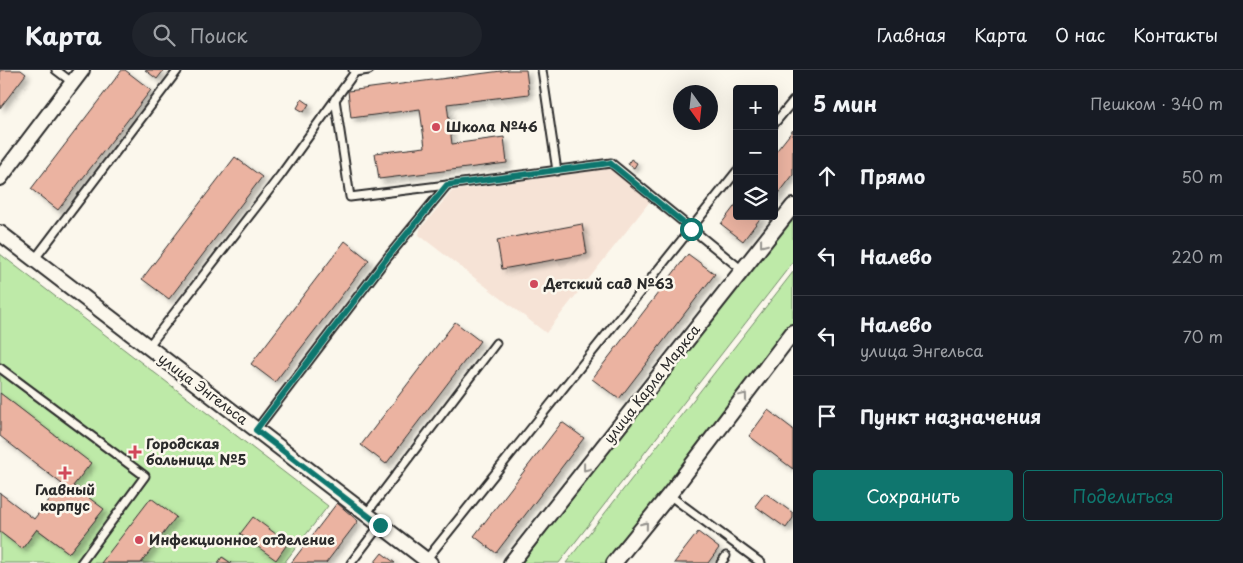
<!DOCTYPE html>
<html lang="ru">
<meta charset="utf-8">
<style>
:root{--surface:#171b24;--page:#20242c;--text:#f1f3f6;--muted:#9ea1a6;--line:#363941;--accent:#0f766e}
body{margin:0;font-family:"Playpen Sans",sans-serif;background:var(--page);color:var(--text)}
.controls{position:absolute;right:15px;top:15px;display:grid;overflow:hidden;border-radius:5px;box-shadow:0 5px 20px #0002}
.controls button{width:45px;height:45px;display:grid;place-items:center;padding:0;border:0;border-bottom:1px solid var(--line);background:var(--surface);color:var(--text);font:25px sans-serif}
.compass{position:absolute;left:673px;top:15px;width:45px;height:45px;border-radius:50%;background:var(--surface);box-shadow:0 5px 20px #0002;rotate:165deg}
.stop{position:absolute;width:15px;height:15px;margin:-11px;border:4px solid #0f766e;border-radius:50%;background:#fff}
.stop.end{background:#0f766e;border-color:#fff;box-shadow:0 1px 5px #0008}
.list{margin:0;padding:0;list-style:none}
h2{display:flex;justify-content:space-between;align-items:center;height:65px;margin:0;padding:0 20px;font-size:21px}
h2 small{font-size:16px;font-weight:400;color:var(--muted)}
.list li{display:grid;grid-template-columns:32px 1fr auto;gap:15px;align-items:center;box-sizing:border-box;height:80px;padding:0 20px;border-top:1px solid var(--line)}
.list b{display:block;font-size:19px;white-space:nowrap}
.list p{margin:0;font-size:16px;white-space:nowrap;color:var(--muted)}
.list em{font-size:16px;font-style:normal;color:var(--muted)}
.actions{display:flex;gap:10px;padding:15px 20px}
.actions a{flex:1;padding:11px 0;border:1px solid var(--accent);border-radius:5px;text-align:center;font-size:18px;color:var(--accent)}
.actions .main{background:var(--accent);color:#fff}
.icon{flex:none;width:28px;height:28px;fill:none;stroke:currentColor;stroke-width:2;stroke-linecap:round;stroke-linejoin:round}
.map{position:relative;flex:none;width:793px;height:493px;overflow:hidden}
header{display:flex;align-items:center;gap:30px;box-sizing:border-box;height:70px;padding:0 25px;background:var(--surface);border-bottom:1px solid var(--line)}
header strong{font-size:24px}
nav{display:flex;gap:28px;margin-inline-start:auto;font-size:18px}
.search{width:350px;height:45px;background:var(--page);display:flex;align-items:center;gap:12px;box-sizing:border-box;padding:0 18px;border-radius:28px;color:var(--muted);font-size:19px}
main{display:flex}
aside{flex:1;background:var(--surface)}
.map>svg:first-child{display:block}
.built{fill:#f6e3d6}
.green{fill:#beeaa8;stroke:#748a6a}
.building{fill:#ebb3a1;stroke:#2b2b2b;filter:url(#shadow)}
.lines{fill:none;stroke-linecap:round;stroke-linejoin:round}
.lane-casing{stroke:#2b2b2b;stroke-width:11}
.street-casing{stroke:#2b2b2b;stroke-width:18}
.lane{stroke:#fbf7ec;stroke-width:7}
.street{stroke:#fbf7ec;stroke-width:14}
.oneway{stroke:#93918c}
.route{stroke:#0f766e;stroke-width:6}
.poi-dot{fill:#d1495b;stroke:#fbf7ec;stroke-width:2}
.labels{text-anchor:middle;stroke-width:5;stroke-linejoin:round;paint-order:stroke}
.poi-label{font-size:14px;font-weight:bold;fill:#2b2b2b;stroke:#fbf7ec;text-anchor:start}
.street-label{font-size:14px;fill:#2b2b2b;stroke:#fbf7ec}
</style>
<header>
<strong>Карта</strong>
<div class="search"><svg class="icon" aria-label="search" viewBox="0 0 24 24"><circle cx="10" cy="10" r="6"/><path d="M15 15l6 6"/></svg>Поиск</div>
<nav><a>Главная</a><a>Карта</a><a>О нас</a><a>Контакты</a></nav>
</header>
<main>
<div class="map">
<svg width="793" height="493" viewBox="0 0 793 493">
<defs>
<filter id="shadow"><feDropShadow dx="4" dy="4" stdDeviation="2.5" flood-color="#0004"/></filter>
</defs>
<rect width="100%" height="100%" fill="#fbf7ec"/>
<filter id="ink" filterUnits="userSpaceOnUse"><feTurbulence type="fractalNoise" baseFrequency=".02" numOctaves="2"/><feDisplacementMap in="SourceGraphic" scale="10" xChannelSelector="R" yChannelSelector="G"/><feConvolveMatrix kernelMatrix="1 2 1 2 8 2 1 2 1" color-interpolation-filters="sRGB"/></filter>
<g filter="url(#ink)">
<path class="built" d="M610,98L651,130L546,263L419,165L420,159L452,121Z"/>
<g class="green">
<path d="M793,144V192L559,493H522Z"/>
<path d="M0,184L328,436L284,493H231L223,487L218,493H0V462L22,479L37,459L69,483L103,439L73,416L90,393L0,323Z"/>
<path d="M793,202V255L608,493H566Z"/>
</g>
<g class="building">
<path d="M0,0H21L26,4L0,38Z"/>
<path d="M122,0H125L151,20L58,140L31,119Z"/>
<path d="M145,0H164L157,9Z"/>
<path d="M509,0H526L529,24L447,34L452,74L504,67L507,93L379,109L375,83L425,77L420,39L351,48L348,21Z"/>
<path d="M302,29L309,34L304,42L297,38Z"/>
<path d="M793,60V105L774,130V84Z"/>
<path d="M235,87L262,107L169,229L142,209Z"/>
<path d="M631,89L637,93L634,98L628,94Z"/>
<path d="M737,133V146H762L743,171L721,154Z"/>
<path d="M582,154L587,184L502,199L497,170Z"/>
<path d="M345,171L369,190L275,312L251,294Z"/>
<path d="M688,184L715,204L619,329L592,309Z"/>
<path d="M455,252L480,271L386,394L361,375Z"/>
<path d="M0,323L91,393L73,416L104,439L69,483L37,459L22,479L0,462V423L34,449L62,414L0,366Z"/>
<path d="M768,340L793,359V399L749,366Z"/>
<path d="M562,352L584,368L496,483L474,466Z"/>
<path d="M765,423L793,443V448L786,458L755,436Z"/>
<path d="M151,428L176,447L141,493H101Z"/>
<path d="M337,433L358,451L326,493H291Z"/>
<path d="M253,447L288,473L276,490L240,464Z"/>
<path d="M698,462L719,478L708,493H674Z"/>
<path d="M382,483L395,493H374Z"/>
<path d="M222,487L231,493H218Z"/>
</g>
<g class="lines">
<g class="lane-casing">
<g id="lane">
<path d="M56,0L73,13"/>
<path d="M353,0L355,2L369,0"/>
<path d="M542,0L557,101"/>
<path d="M335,29L350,127L447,115"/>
<path d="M774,54L793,31"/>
<path d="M34,190L178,0"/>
<path d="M148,277L280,106L355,2"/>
<path d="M0,298L145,406L81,493"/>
<path d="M256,360L387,188L447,115L611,93L742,200"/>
<path d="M669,425L761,493"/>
<path d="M366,444L496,273"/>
<path d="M426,490L737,101"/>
<path d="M351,493L380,455"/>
<path d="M721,493L726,486"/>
</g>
</g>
<g class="street-casing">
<g id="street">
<path d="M0,108L82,0"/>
<path d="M0,163L430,493"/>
<path d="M511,493L793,136"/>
<path d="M614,493L669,425L793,262"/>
</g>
</g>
<use href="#lane" class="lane"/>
<use href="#street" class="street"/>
</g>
<defs><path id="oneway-chevron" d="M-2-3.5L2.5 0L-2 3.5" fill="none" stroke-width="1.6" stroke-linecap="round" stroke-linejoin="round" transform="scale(1.25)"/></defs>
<g class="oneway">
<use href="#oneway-chevron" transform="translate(763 174) rotate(128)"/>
<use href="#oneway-chevron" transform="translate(744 326) rotate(-53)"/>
<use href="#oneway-chevron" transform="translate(586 398) rotate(128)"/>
<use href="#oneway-chevron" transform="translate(645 455) rotate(-51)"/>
</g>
</g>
<g class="lines" filter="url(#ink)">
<path class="route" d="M380,455L256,360L387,188L447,115L610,93L691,159"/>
</g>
<g class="poi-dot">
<circle cx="436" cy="57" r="5"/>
<circle cx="534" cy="214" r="5"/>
<path d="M132.5 374.5h5v5h5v5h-5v5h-5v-5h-5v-5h5z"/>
<path d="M62.5 395.5h5v5h5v5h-5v5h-5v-5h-5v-5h5z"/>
<circle cx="139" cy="470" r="5"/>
</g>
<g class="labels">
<g class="poi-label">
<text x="446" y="62">Школа №46</text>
<text x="544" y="219">Детский сад №63</text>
<text x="146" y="379">Городская<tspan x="146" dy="16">больница №5</tspan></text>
<text x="65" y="425" text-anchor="middle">Главный<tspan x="65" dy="16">корпус</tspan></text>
<text x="149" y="475">Инфекционное отделение</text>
</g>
<g class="street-label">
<text transform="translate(652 314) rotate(-52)" y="5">улица Карла Маркса</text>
<text transform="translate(203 319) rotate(37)" y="5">улица Энгельса</text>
</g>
</g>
</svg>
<div class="controls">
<button>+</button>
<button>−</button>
<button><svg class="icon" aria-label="layers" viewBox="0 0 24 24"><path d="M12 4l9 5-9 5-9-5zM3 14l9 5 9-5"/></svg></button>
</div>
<svg class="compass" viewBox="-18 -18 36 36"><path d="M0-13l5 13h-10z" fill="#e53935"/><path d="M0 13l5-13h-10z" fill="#9ea1a6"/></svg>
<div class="stop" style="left:691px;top:159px"></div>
<div class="stop end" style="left:380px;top:455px"></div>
</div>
<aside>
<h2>5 мин<small>Пешком · 340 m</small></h2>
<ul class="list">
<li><svg class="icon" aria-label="ahead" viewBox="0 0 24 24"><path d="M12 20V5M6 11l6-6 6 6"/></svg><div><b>Прямо</b></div><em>50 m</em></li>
<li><svg class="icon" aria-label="left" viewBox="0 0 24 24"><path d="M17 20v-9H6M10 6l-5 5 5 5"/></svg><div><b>Налево</b></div><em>220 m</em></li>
<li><svg class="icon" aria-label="left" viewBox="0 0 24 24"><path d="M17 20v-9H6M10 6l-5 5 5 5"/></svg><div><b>Налево</b><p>улица Энгельса</p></div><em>70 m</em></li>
<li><svg class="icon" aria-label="arrive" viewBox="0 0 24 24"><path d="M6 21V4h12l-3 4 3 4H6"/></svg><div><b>Пункт назначения</b></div></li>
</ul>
<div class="actions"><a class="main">Сохранить</a><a>Поделиться</a></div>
</aside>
</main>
